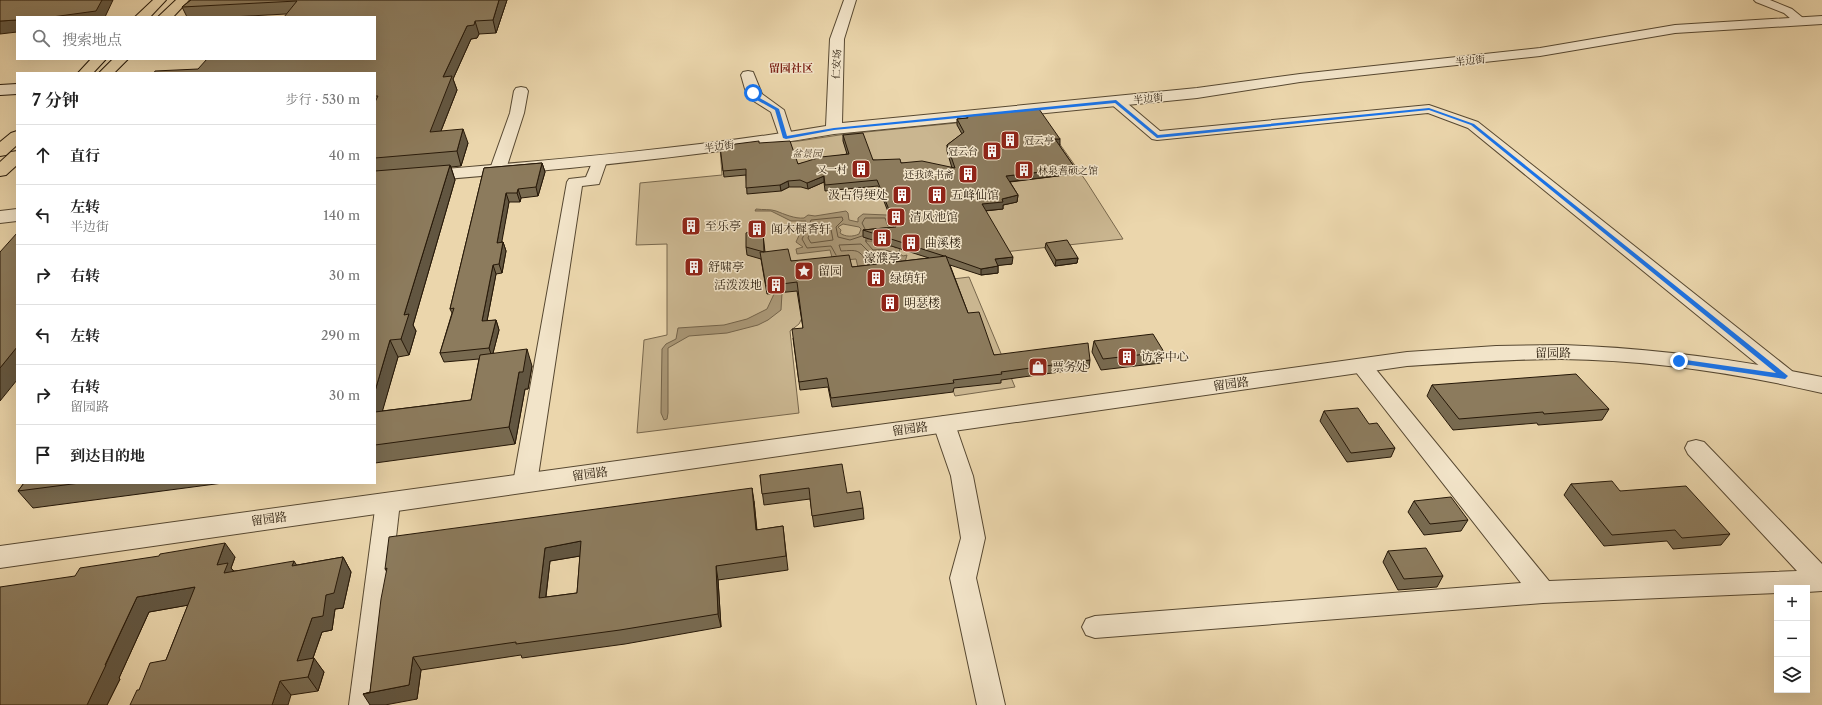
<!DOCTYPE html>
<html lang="zh">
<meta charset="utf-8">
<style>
:root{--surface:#fff;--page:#f2f2f2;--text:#222;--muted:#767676;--line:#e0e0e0}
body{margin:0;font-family:"Libre Caslon Text","Noto Serif SC",serif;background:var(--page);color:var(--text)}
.controls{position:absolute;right:12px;bottom:12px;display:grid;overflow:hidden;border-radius:0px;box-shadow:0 4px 16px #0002}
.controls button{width:36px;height:36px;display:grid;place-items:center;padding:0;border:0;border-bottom:1px solid var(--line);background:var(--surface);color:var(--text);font:20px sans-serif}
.stop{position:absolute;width:12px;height:12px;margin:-9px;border:3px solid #1a73e8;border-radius:50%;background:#fff}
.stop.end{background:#1a73e8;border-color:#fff;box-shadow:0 1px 4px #0008}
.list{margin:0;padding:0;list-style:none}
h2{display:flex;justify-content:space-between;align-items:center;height:52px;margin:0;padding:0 16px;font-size:17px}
h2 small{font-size:13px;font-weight:400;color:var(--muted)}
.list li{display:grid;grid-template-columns:26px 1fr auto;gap:12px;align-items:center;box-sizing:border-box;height:60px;padding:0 16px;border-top:1px solid var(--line)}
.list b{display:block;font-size:15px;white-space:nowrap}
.list p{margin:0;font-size:13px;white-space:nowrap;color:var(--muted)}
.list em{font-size:13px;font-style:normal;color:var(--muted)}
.icon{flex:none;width:22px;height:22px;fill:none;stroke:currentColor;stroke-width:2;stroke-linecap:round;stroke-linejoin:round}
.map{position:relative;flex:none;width:1822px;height:705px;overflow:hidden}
.search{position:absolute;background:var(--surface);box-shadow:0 4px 16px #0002;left:16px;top:16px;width:360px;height:44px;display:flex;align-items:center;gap:10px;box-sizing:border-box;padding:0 14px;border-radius:0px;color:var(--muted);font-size:15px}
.panel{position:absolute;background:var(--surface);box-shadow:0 4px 16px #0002;left:16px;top:72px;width:360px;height:412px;border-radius:0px}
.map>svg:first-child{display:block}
.green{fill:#cab690;stroke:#78674c}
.water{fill:#a89574;stroke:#746349;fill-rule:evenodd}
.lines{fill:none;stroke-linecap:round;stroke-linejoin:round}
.shore{stroke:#67563e;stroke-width:1}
.minor-casing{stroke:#574831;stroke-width:2}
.tertiary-casing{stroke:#574831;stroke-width:2}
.secondary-casing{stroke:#261808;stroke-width:2}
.primary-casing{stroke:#261808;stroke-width:2}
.minor{fill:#f2e4c9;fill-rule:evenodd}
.tertiary{fill:#f2e4c9;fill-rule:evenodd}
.secondary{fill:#f2e4c9;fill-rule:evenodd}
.primary{fill:#ebd6ac;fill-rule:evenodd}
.wall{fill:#786a50;stroke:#261808;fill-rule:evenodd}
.shaded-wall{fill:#625641;stroke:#261808}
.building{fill:#8c7b5d;stroke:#261808;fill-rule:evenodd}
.route{fill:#1a73e8}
.labels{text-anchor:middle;stroke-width:3;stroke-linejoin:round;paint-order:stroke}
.far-street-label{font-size:10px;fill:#261808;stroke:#f2e4c9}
.far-poi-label{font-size:10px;fill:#261808;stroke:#f2e4c9;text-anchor:end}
.far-park-label{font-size:10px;font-style:italic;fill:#574731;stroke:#f2e4c9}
.far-neighbourhood-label{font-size:11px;font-weight:bold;fill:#7a1f14;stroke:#f2e4c9}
.poi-label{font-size:12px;fill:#261808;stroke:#f2e4c9;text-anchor:start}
.street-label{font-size:12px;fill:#261808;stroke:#f2e4c9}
</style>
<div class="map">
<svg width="1822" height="705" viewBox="0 0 1822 705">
<rect width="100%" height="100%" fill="#ebd6ac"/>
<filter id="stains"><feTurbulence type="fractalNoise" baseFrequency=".005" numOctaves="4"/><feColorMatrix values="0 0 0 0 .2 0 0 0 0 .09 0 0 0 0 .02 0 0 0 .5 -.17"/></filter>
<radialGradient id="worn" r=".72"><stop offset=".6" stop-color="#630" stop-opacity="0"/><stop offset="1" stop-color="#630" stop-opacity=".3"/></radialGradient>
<path class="green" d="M1016,117L1054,136L1086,181L1123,239L1004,252L924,231L945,280L969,277L1015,387L955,396L924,308L804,314L799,324L790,331L799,413L637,433L644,340L667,335V244L636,245L640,183L722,175L720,148L799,141L846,134Z"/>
<g class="water">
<path d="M756,209C763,210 771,209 776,211C784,214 795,219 804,218L808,215L815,216L846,211L848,213L849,220L858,222V218L863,214L887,215L889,216L892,224H899L865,241H872L875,246L889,244L890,246H894L895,248L900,247L899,253L903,256L907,255L905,262L860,276L856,259L833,261L830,250L797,254L796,249L803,247L796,242L801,231L795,228L797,225L804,224L806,221H791L771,211H755ZM843,224L859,227L861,229L859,234C853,237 845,237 840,233L841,230L838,227Z"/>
<path d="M782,293L781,310L768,320L758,325L727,333L689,336L668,348V413L667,419L664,420L661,413L662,349L666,344L676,339L678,328L724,325L747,319L767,309L774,294Z"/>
</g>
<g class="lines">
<g class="shore">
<path d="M821,223L830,224L833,240L811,243L808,238C811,230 813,226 821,223Z"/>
<path d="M865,229L862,223L865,218H885L888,226"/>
<path d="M866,238V242L873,250C887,249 891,250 901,260"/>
<path d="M836,255L831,246L807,248L802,239L805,233V228L809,225L811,220L842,217L843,220L836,227L838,237L850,240L862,236"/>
<path d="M868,264C859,249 858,250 841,251L839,245L861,244L872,255L890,256L892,259L891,261"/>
</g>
<g class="minor-casing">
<g id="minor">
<path d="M1754,0H1770L1792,9L1808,22L1806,25H1798L1784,13L1756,2Z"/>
<path d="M748,71L753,72L762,94L784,110L793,138L791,141L786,142L781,141L771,112L752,100L745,89L741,75L743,72Z"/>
<path d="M521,87L526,88L528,91L524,113L506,169L504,172L498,174L492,172L490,169L510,113L514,91L516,88Z"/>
<path d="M1116,97L1121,98L1160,131L1429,105L1478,122L1792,371L1795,376L1792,381L1785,383L1778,381L1468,128L1428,113L1157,140L1152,139L1111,104L1109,101L1111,98Z"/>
<path d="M599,156L604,158L607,161L599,184L582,186L537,483L533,489L525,492L517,489L513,483L567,182L569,179L586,177L594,158Z"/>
<path d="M1362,359L1369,361L1549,581L1797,571L1688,454L1685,448L1688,442L1696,440L1704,442L1822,564V591L1807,592V588H1777V593L1543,603L1095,638L1086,635L1082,627L1086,619L1095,616L1521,583L1355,371L1352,366L1355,361Z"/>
<path d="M944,416L952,419L955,424L973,476L985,538L976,578L1005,705H977L950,578L961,538L951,476L933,424L936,419Z"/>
<path d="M388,493L396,496L400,502L377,705H349L376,502L380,496Z"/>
</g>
</g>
<g class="tertiary-casing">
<g id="tertiary">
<path d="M844,0H856L844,39L842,123L1197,88L1300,74L1540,48L1675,25L1822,16V24L1675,33L1540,56L1300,82L1197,98L834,134C682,160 529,172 375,185V175C526,162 677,151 826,126L830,39Z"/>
<path d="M17,209V221L0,223V211Z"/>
<path d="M1563,345C1650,348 1736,359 1822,377V393C1736,373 1649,360 1561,359C1510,359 1458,363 1407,366L0,568V546L1407,352L1496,346Z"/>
</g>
</g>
<g class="secondary-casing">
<path id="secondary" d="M17,84V94L0,95V85Z"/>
</g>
<g class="primary-casing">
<g id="primary">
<path d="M153,0H166L150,17H135Z"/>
<path d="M176,0H189L173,17H158Z"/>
<path d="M91,59H106L93,73H78Z"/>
<path d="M113,59H128L114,73H99Z"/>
<path d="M17,131V145L6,155L0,156V142L11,133Z"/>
<path d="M17,151V165L6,175L0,176V162L11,152Z"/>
</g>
</g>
<use href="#minor" class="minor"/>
<use href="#tertiary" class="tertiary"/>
<use href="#secondary" class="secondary"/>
<use href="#primary" class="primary"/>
</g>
<g class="wall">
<path d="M191,0H507L496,33L479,34L477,38L471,39L453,79L457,90L441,131L468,143L461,166L451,167L455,180L413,325L416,331L409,355L398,357L382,411L471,400L479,359L444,362L440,353L452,313L450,309L484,168L542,163L545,172L538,196L521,198L520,202H509L501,242H503L506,251L502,273L496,274L487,321L496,320L499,330L493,353L532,366L528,389H525L515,444L375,463V59L286,14L231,17H187L182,7Z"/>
<path d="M967,116L1060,145H1059L1075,168L1074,174L1010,182L1018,195L1017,202L1003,205V209L985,211L1012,264L998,265V273L981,275L950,265L968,313L994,355L1090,360L1089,368L1001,380V383L954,388L953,392L832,407L828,387L800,390L793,338L803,328L797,291L767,294L761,259L747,255L746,247L763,235L765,252L791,261L852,267L929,258L863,237V230L894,227L878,186L825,191L824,182L808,189L801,187H789L781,191L747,194L746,175L724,177L720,146L759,143L798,164L847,154L843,141V135L873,160L901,163L952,168L947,151V145L962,134L957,125V119L967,118Z"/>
<path d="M1046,243L1078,258L1077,263L1055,266L1045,248Z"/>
<path d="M1094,341L1164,352L1161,363L1101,370L1092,352Z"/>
<path d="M1432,385L1609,409L1602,420L1538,425L1537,423L1453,430L1427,396Z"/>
<path d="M1324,411L1395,448L1391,457L1347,462L1320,421Z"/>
<path d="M760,475L847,493L863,508L864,519L814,527L810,499L764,505Z"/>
<path d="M24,483H223L33,508L18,491Z"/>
<path d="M1571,484L1620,491L1730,534L1721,545L1673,549L1667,541L1604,546L1564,495Z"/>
<path d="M754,501L757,530L783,526L788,570L718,580L721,627L625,644L522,658L521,655L421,670L417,699L370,692L387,572L385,569ZM580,556L577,593L546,597L550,561Z"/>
<path d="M1414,501L1468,520L1461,531L1424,535L1408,512Z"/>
<path d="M1388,551L1443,576L1437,587L1398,590L1383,562Z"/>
<path d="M235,557L231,568L234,571L297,565L343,557L351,572L343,608L335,609L332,630L322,632L313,658L324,672L318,691L291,695L139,690L166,660L188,605L149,612L119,678L120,679L107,705H0L75,576Z"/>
</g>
<g class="shaded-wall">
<path d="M102,0H113L105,17H52Z"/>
<path d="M499,0H507L496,33L493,20Z"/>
<path d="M17,20V32L0,34V21Z"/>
<path d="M475,21L479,34L477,38L471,39L453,79L457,90L435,146L430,132L443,77L467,26Z"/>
<path d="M463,129L468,143L461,166L457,151Z"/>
<rect x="1055" y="139" width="5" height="6"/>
<path d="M542,163L545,172L538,196L536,187Z"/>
<path d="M450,165L455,180L413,325L416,331L409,355L401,339L404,315Z"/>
<path d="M1075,168L1074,174L1006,182V176Z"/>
<path d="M824,176V182L808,189L807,183Z"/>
<path d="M788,181L789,187L781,191L780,185Z"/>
<path d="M518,189L521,198L520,202L517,193Z"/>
<path d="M506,193L509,202L500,252L497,243Z"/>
<path d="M1018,195L1017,202L1003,205V209L982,211V204Z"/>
<path d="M503,242L506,251L502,273L499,264Z"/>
<path d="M1013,257L1012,264L994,266L995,259Z"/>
<path d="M1078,258L1077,263L1055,266L1056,260Z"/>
<path d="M493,265L496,274L485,331L482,321Z"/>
<path d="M998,266V273L981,275V269Z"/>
<path d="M496,320L499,330L492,357L489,348Z"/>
<path d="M390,340L398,357L377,430L375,426V391Z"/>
<path d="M17,347V380L0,401V368Z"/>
<path d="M527,349L532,366L528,389H525L515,444L509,427L519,372Z"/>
<path d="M752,488L754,501L758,544L756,530Z"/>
<path d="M581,541L586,555L550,561L544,611L539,598L545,548Z"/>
<path d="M225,543L235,557L231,568L238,577L235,587L217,565Z"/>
<path d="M343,557L351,572L343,608L335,609L332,630L322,632L307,675L297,661L312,618L326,595Z"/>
<path d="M294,561L303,575L292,566Z"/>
<path d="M716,566L718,580L721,627L718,614Z"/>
<path d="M195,587L206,602L149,612L119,678L120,679L107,705H87L137,597Z"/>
<path d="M413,657L421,670L417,699L385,705H370L363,694L409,685Z"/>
<path d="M314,658L324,672L318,691L308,677Z"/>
<path d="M280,681L291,695L288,705H272Z"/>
</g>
<g class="building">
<path d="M0,0H102L96,11L52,17H17V20L0,21Z"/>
<path d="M191,0H499L493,20L475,21L474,25L467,26L443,77L452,76L430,132L463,129L457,151L375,158V102L378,96H375V73H154L155,71L198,69L207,59H375V17H284L297,1L182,7Z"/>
<path d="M1039,109L1060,139H1055L1075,168L1006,176L1018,195L1002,199L1003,202L982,204L1013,257L995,259L998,266L981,269L947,257L946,256H944L863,230L896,227L877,180L825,185L824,176L807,183L800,180L788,181L780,185L746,188V169L723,171L720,146L759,141V143L790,141L798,164L821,157L849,154L843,135L863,133L873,160L900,159L901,163L922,161L955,168L947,145L964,132L957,119L968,118L967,116Z"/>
<path d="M542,163L536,187L518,189L517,193H506L497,243L503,242L499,264L493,265L482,321L496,320L489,348L440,353L454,308L450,309L484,168Z"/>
<path d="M450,165L404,315L409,314L401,339L390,340L375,391V171Z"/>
<path d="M763,226L764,252L788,249L791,261L849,255L852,267L946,256L968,313L979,312L994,355L1088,343L1090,360L1001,372L1002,374L953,380L954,383L831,398L827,378L799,382L792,329L803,328L797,282L766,286L760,252H764L746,247V233Z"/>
<path d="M17,233V347L0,368V252Z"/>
<path d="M1067,240L1078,258L1056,260L1046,243Z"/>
<path d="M1153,334L1164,352L1103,359L1094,341Z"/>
<path d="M527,349L523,372H519L509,427L375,445V412L471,400L480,355Z"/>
<path d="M1576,374L1609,409L1544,414L1543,412L1459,419L1432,385Z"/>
<path d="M1358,408L1369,424L1377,423L1395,448L1351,453L1324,411Z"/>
<path d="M842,464L847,493L860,491L863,508L812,516L809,488L762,494L760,475Z"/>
<path d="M1612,481L1620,491L1686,486L1730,534L1682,538L1675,530L1612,535L1571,484Z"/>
<path d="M24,483H80L18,491Z"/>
<path d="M752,488L756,530L783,526L786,556L716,566L718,614L620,630L516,644V642L413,657L409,685L363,694L370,692L381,599L387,568L385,569L389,537ZM581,541L577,593L539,598L545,548Z"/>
<path d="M1451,497L1468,520L1430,524L1414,501Z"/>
<path d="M225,543L217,565L228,563L224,573L294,561L292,566L343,557L334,593L326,595L323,616L312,618L297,661L314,658L308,677L280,681L272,705H130L137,690H139L150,663L166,660L195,587L137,597L105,665H106L87,705H0V587L75,576L80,568L159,556L160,554Z"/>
<path d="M1426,548L1443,576L1404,579L1388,551Z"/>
</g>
<path class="route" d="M751,92H754L758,97L779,109L787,136L834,128L1116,100L1158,135L1429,108L1474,124L1788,376L1785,379L1676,363V360L1679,359L1776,373L1471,125L1429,110L1157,138L1115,103L834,130L786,139L783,138L775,110L755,99Z"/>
<defs>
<g id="building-square" transform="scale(1)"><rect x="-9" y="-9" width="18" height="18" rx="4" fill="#8f2418" stroke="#f2e4c9"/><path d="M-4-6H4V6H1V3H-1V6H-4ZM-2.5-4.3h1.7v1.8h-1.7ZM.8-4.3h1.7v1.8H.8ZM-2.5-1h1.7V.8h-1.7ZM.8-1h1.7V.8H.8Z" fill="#fff"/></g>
<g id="sight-square" transform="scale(1)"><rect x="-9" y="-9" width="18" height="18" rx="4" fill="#8f2418" stroke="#f2e4c9"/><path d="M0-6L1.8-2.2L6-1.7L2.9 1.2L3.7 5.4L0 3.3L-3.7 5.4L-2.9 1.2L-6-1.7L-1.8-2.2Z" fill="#fff"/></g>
<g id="shop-square" transform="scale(1)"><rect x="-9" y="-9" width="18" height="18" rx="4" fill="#8f2418" stroke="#f2e4c9"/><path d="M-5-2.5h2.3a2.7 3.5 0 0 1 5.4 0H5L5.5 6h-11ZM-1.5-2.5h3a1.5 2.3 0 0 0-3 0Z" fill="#fff"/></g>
</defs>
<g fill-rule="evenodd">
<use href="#building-square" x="1010" y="140"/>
<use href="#building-square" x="992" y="151"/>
<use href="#building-square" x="861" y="169"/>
<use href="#building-square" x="1024" y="170"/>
<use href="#building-square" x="968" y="174"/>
<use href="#building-square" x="902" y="195"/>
<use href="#building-square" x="937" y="195"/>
<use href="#building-square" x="896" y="217"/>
<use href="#building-square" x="691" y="226"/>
<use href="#building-square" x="757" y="229"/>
<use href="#building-square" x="882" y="238"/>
<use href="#building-square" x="911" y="243"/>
<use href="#building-square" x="694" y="267"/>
<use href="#sight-square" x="804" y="271"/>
<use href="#building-square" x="876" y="278"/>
<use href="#building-square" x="776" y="285"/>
<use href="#building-square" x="890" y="303"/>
<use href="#building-square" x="1127" y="357"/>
<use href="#shop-square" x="1038" y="367"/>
</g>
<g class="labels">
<g class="far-street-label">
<text transform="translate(1470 60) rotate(-6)" y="4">半边街</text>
<text transform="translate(836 64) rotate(-87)" y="4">仁安场</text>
<text transform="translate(1148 98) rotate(-6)" y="4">半边街</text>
<text transform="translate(719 146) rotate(-7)" y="4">半边街</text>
</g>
<g class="far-poi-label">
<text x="1024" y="144" text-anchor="start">冠云亭</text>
<text x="978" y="155">冠云台</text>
<text x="847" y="173">又一村</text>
<text x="1038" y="174" text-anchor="start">林泉耆硕之馆</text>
<text x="954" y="178">还我读书斋</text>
</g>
<g class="far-park-label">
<text x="807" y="157">盆景园</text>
</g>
<g class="far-neighbourhood-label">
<text x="791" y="72">留园社区</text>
</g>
<g class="poi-label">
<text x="888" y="199" text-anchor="end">汲古得绠处</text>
<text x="951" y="199">五峰仙馆</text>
<text x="910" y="221">清风池馆</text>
<text x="705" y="230">至乐亭</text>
<text x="771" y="233">闻木樨香轩</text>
<text x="925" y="247">曲溪楼</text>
<text x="882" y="262" text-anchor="middle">濠濮亭</text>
<text x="708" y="271">舒啸亭</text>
<text x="818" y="275">留园</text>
<text x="890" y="282">绿荫轩</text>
<text x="762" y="289" text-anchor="end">活泼泼地</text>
<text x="904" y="307">明瑟楼</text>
<text x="1141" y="361">访客中心</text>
<text x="1052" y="371">票务处</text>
</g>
<g class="street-label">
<text x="1553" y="357">留园路</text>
<text transform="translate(1231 384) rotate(-8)" y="4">留园路</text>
<text transform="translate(910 429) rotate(-8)" y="4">留园路</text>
<text transform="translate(590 474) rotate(-8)" y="4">留园路</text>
<text transform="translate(269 519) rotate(-8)" y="4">留园路</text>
</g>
</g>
<rect width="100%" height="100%" filter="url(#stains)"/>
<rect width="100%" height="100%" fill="url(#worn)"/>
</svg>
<div class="controls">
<button>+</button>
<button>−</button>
<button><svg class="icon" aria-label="layers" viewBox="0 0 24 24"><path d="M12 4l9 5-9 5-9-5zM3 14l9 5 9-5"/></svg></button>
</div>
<div class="stop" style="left:753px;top:93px"></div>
<div class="stop end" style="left:1679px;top:361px"></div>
<div class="search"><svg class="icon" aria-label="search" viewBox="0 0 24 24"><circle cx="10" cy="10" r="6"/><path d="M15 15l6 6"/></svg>搜索地点</div>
<section class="panel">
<h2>7 分钟<small>步行 · 530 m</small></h2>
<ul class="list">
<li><svg class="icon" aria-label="ahead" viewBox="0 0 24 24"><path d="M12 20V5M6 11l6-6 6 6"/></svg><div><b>直行</b></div><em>40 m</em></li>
<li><svg class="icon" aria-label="left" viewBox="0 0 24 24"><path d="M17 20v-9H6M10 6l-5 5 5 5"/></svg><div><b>左转</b><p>半边街</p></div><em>140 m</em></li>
<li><svg class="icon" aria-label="right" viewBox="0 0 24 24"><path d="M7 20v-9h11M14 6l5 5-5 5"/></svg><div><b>右转</b></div><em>30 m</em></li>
<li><svg class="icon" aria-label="left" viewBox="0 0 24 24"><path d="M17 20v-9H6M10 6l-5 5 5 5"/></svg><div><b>左转</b></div><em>290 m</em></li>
<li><svg class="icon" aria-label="right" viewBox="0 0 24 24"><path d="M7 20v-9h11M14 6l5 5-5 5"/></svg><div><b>右转</b><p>留园路</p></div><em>30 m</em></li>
<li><svg class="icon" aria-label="arrive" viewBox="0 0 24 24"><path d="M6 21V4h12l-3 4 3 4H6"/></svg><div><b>到达目的地</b></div></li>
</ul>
</section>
</div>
